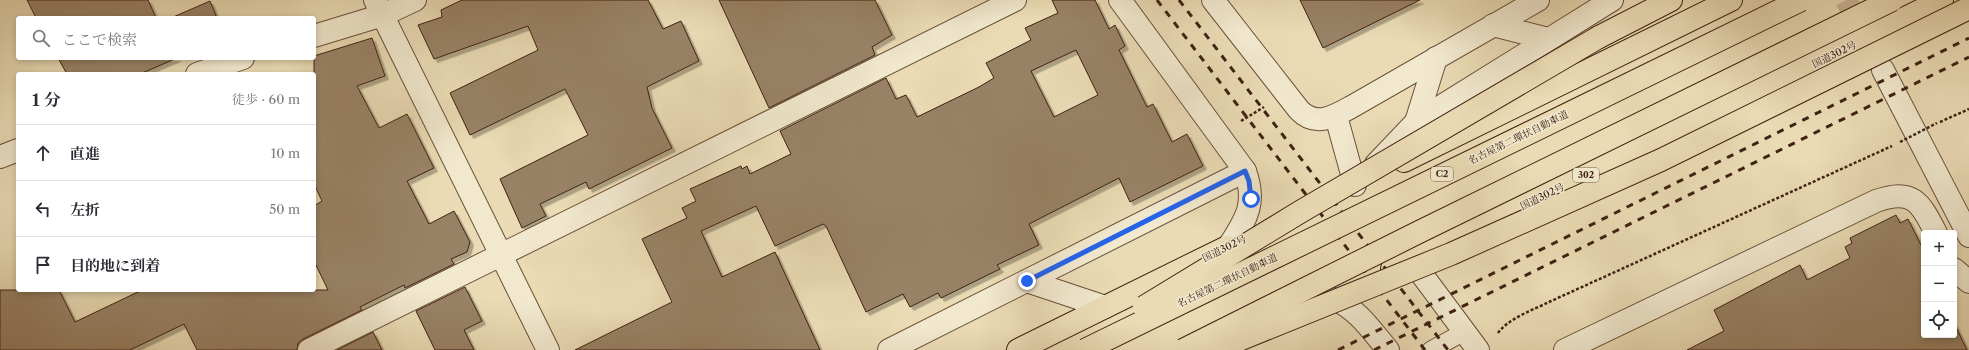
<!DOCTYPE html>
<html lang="ja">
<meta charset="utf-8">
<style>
:root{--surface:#fff;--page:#f7f7f7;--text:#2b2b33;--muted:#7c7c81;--line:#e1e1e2}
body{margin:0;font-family:"Libre Caslon Text","Noto Serif JP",serif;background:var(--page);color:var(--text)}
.controls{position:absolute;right:12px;bottom:12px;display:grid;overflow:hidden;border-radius:4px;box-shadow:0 2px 6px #0003}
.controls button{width:36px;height:36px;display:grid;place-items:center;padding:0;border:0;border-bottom:1px solid var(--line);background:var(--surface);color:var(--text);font:20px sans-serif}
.stop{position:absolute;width:12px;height:12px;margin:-9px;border:3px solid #2563eb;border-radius:50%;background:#fff}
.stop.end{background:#2563eb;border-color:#fff;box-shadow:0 1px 4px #0008}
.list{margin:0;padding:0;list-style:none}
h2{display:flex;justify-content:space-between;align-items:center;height:52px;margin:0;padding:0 16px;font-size:17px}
h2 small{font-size:13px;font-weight:400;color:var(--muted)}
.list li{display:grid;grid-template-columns:26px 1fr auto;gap:12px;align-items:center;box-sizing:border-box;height:56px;padding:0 16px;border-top:1px solid var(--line)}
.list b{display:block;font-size:15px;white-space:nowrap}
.list em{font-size:13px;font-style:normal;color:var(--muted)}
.icon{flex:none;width:22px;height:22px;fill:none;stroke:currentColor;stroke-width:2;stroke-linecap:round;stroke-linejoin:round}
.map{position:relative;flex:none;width:1969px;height:350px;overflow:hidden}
.search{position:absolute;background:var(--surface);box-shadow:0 2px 6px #0003;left:16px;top:16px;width:300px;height:44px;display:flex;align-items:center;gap:10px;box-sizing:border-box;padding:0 14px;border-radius:4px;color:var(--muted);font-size:15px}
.panel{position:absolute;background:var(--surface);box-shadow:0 2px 6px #0003;left:16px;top:72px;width:300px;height:220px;border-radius:4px}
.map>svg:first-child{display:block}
.building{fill:#988266;stroke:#402112;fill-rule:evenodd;filter:url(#shadow)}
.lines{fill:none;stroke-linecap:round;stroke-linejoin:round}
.street-tunnel{stroke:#c8b694;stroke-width:22;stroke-dasharray:22 11;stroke-linecap:butt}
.lane-casing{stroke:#6a503a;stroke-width:19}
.street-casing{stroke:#6a503a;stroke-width:24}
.highway-casing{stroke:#402112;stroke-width:24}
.path{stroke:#402112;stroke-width:2.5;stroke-dasharray:3 2;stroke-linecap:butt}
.lane{stroke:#f1e8ce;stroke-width:17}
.street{stroke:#f1e8ce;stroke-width:22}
.highway{stroke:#eadbb4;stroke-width:22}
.rail{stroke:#402112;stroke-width:3;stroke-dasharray:7 7;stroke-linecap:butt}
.highway-bridge-casing{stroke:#402112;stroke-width:24;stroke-linecap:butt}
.path-bridge{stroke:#402112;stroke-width:2.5;stroke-dasharray:3 2;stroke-linecap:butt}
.highway-bridge{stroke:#eadbb4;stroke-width:22}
.route{stroke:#2563eb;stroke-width:5}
.labels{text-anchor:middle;stroke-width:3;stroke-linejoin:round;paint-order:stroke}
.shield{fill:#f1e8ce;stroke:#755d4a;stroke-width:1}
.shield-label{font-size:9px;font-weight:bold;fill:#402112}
.street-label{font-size:10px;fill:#402112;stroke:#f1e8ce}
</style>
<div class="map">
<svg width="1969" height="350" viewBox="0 0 1969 350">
<defs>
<filter id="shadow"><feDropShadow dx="3.5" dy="3.5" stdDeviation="0" flood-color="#0004"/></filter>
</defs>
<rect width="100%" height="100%" fill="#eadbb4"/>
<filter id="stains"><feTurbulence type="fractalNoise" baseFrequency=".005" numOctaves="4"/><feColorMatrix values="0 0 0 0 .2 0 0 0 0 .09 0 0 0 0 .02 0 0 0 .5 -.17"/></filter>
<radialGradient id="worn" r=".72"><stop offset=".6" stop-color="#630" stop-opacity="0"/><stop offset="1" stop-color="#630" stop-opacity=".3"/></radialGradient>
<g class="building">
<path d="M27,0H148L156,18H36Z"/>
<path d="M462,0H648L663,29L681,21L699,61L647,87L652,108L672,148L589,189L586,182L540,204L546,216L522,228L500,179L588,135L565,89L470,135L450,93L538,50L528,26L434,59L418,25L442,17L441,10Z"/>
<path d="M719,0H875L892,35L872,47L875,55L769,108Z"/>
<path d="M1052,0H1095L1109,29L1115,25L1125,46L1119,50L1147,107L1153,104L1172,142L1187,134L1203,166L1130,202L1119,178L1029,224L1039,245L997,265L1000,269L941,298L938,293L910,307L903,294L866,312L826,226L823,224L775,246L756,206L701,231L722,277L775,252L820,350H575L672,302L642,239L687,218L682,208L696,201L690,189L741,166L742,169L747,166L750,174L791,154L780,131L886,78L896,99L906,95L917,117L979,87L994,78L986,63L1031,40L1025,28L1058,13ZM1076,50L1098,95L1054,117L1031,71Z"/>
<path d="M1300,0H1420L1323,48Z"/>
<path d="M210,1L217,18H171Z"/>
<path d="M372,38L385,76L357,86L379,128L407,114L434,168L407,181L429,224L454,211L470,242L467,252L451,259L454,264L405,288L404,285L360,307L362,310L303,339L298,343L297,350H197L184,324L130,350H0V290H59L75,322L142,290H328L314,261V206L322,201L314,184V56Z"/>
<path d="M58,58H177L140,74H67Z"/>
<path d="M1896,215L1900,223L1908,219L1924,251V335H1954V323L1967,350H1687L1724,331L1714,310L1800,265L1807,280L1850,258L1845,247L1852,243L1850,238Z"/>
<path d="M465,287L482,321L464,330L474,350H435L416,311Z"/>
<path d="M373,332L382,350H337Z"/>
</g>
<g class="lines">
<path class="street-tunnel" d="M1846,0L1864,34"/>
<g class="lane-casing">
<path id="lane" d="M1431,350L1464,332"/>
</g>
<g class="street-casing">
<g id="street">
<path d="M375,0L548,350"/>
<path d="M1120,0L1245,171C1257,204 1246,219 1229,246"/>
<path d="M1213,0L1299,110C1316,128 1335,116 1353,106L1538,0"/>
<path d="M1493,25L1548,39"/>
<path d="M314,36L383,15L415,0"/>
<path d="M1883,70L1969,236"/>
<path d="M197,74L243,58"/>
<path d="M1336,116L1355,185"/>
<path d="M1416,122L1436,58"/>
<path d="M0,157L18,150"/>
<path d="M1376,164L1416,122L1612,0"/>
<path d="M1423,253V276L1478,350"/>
<path d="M1954,269L1969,282"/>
<path d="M1027,281L1105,307"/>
<path d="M1333,299C1357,308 1372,331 1388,350"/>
<path d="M309,350L1015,0"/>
<path d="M889,350L1245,171"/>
<path d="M1565,350L1876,201C1913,188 1920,202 1936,233"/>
</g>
</g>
<g class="highway-casing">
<g id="highway">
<path d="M1599,37L1671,0"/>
<path d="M1404,161L1731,0"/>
<path d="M1392,269L1942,0"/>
<path d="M1018,350L1227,247"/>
</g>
</g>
<g class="path">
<path d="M1241,121L1264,107"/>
<path d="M1940,122L1969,109"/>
<path d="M1498,333C1509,318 1533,310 1549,302L1892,146"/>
</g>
<use href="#lane" class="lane"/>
<use href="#street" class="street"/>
<use href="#highway" class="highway"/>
<g class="rail">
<path d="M1157,0L1425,350"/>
<path d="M1179,0L1448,350"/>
<path d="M1338,350L1969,38"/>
<path d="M1374,350L1969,57"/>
</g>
<g class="highway-bridge-casing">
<g id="highway-bridge">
<path d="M1144,307L1300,212L1599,37"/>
<path d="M1085,350L1801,0"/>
<path d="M1183,350L1417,233L1892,0"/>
<path d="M1214,350L1451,254L1661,160L1969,8"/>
</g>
</g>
<path class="path-bridge" d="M1900,142L1937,123"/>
<use href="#highway-bridge" class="highway-bridge"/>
</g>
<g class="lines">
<path class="route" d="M1027,281L1245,171L1249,181L1251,199"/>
</g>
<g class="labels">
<g class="shield">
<rect x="1431" y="167" width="22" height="14" rx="3"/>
<rect x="1573" y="168" width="26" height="14" rx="3"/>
</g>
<g class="shield-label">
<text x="1442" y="177">C2</text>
<text x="1586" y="178">302</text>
</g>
<g class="street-label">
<text transform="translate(1834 54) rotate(-26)" y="4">国道302号</text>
<text transform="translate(1518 137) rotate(-26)" y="4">名古屋第二環状自動車道</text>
<text transform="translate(1542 196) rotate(-26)" y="4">国道302号</text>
<text transform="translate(1224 248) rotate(-26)" y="4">国道302号</text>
<text transform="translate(1227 280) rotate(-26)" y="4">名古屋第二環状自動車道</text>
</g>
</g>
<rect width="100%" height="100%" filter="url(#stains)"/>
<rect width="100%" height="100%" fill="url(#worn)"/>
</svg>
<div class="controls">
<button>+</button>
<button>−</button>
<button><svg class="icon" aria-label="locate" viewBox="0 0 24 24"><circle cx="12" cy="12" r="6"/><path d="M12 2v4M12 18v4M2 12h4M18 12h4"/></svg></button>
</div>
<div class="stop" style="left:1251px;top:199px"></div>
<div class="stop end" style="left:1027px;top:281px"></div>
<div class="search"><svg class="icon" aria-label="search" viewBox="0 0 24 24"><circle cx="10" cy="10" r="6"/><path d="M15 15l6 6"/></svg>ここで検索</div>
<section class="panel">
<h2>1 分<small>徒歩 · 60 m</small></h2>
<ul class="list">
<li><svg class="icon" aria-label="ahead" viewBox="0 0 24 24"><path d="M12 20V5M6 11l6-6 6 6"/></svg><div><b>直進</b></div><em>10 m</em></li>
<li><svg class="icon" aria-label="left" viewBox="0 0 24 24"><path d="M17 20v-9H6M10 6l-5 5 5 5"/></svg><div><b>左折</b></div><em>50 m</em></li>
<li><svg class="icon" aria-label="arrive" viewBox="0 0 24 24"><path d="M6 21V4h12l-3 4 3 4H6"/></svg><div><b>目的地に到着</b></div></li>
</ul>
</section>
</div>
